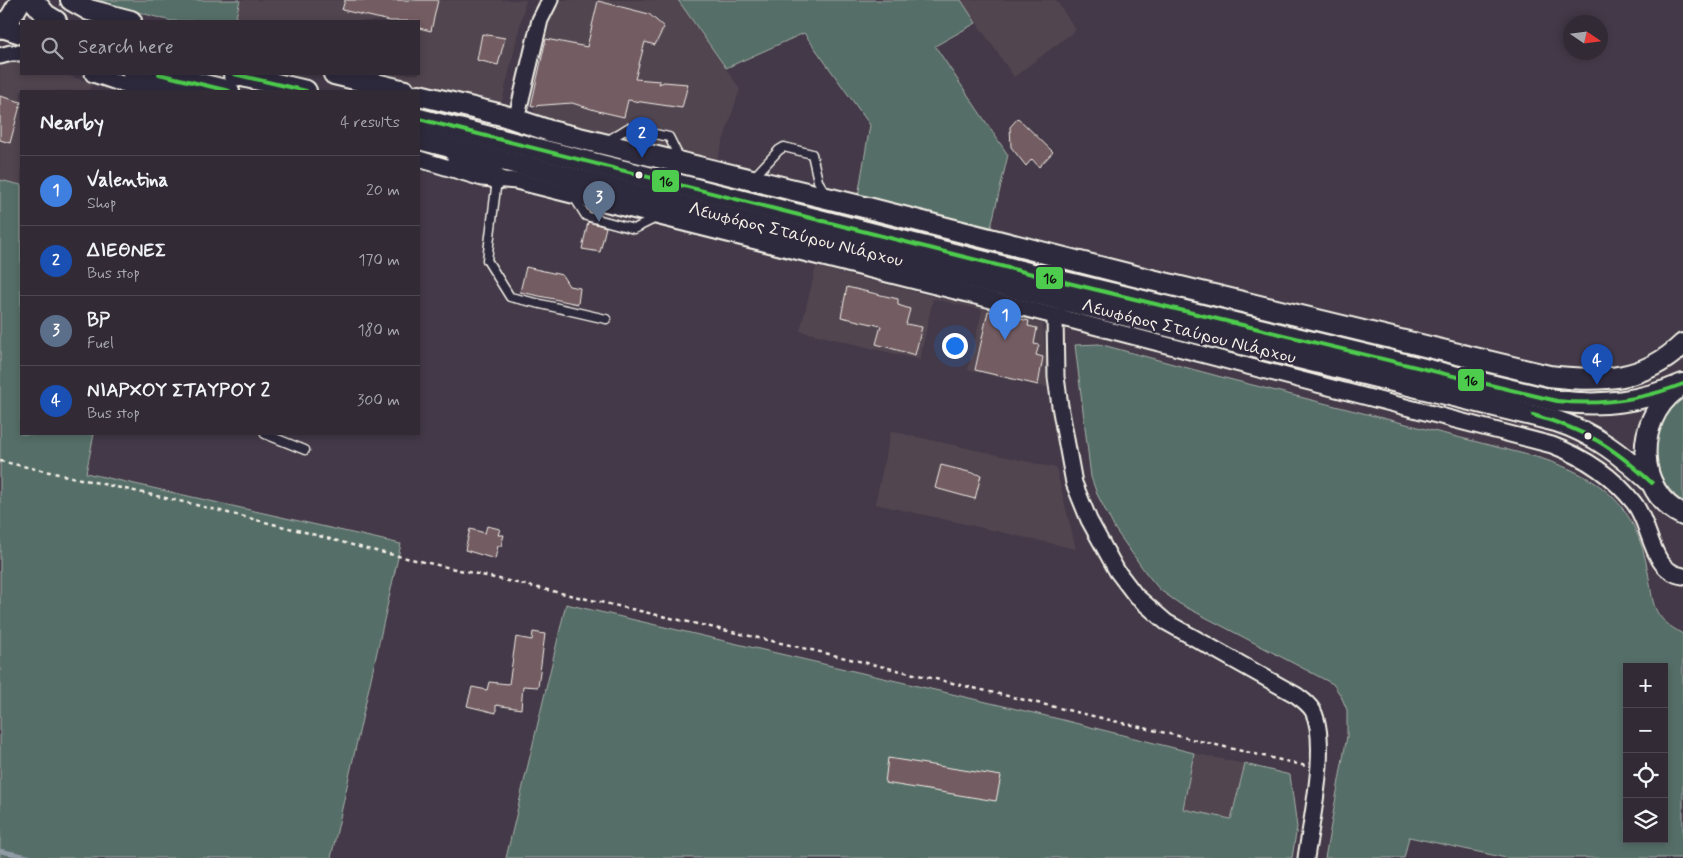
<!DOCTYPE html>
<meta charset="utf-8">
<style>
:root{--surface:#322b36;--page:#3a333e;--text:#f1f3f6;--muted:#a8a7ad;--line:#4d4751;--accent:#8abfa5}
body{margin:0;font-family:Mynerve,sans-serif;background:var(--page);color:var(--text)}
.controls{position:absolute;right:15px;bottom:15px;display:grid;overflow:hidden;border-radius:0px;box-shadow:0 2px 8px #0003}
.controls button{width:45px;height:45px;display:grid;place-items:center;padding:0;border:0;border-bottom:1px solid var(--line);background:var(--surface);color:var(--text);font:25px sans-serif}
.compass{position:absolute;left:1563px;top:15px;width:45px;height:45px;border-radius:50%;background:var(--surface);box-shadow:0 2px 8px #0003;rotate:103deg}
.you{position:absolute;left:954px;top:345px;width:18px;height:18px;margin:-12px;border:4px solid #fff;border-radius:50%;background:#1a73e8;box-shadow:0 0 0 8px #1a73e833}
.badge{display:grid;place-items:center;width:32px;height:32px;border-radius:50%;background:var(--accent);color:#fff;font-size:16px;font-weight:700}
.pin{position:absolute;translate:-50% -41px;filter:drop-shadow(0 1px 2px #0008)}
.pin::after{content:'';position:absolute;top:26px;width:18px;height:15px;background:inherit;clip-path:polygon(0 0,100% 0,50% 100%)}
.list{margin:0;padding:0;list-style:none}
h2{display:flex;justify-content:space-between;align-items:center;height:65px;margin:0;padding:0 20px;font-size:21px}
h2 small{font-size:16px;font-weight:400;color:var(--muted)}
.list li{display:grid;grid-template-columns:32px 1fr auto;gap:15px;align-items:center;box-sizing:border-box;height:70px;padding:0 20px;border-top:1px solid var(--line)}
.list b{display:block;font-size:19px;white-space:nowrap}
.list p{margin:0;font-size:16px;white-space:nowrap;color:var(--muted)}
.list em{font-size:16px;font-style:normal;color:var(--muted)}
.icon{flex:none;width:28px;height:28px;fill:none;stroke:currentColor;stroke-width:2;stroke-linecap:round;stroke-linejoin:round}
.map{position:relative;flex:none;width:1683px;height:858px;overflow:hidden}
.search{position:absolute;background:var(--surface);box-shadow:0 2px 8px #0003;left:20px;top:20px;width:400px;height:55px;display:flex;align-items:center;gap:12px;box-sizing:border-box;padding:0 18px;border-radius:0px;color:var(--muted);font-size:19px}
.panel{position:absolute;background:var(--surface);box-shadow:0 2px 8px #0003;left:20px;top:90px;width:400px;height:345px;border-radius:0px}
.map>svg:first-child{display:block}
.built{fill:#514450}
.green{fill:#576e68;stroke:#a6b0a8;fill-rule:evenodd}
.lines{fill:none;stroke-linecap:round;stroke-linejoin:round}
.stream{stroke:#909ba6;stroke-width:4.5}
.building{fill:#735c62;stroke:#f4f1e8}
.lane-casing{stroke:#f4f1e8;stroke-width:11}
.street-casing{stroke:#f4f1e8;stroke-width:19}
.secondary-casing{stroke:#f4f1e8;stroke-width:24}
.path{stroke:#f4f1e8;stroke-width:2.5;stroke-dasharray:4 4;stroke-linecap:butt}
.lane{stroke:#2f2a3d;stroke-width:8}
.street{stroke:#2f2a3d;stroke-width:15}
.secondary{stroke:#2f2a3d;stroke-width:20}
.bus-1-casing{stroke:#2f2a3d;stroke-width:8}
.bus-1{stroke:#4dcc4d;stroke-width:4}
.bus-dot{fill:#f4f1e8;stroke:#2f2a3d;stroke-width:2}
.labels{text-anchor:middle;stroke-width:4;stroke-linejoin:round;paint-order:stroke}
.street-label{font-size:18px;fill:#f4f1e8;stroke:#2f2a3d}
.line-badge{stroke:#2f2a3d;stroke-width:2}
.pale-badge-label{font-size:14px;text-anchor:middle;font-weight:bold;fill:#111}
</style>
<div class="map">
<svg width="1683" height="858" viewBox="0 0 1683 858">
<rect width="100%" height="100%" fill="#433948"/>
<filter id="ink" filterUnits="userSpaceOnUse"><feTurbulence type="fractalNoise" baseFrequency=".02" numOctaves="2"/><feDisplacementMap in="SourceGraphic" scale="10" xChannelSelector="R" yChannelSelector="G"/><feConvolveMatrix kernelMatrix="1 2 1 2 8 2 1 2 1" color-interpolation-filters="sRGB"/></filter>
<g filter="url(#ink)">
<g class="built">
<path d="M240,0H526L501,106L372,74H419V21H235Z"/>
<path d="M561,0H678L740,89L717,160L537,115L531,106L551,18Z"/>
<path d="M961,0H1056L1076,30L1014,77Z"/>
<path d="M21,61V74H62L93,83L89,91H21V185L0,180V66L6,63Z"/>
<path d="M816,267L1043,324L1049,388L968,370L982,310L933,299L920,360L800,331Z"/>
<path d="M891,431L1056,468L1076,549L875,504Z"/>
<path d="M1194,753L1245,764L1231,819L1183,809Z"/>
</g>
<g class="green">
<path d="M93,0H240L235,21H171Z"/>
<path d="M678,0H961L976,23L935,46L1008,155L991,227L858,196L870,125L804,33L726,68Z"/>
<path d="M0,180L21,185V434H94L86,473L401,544L331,858H0Z"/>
<path d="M1099,344L1225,378L1540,458C1602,478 1636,504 1648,572C1654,604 1650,616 1683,634V858H1506L1409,837L1404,858H1325L1347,736V710L1341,696L1333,684L1180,604L1160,590L1146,573L1115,529L1097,494L1091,477L1075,345ZM1627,667H1664V839H1627Z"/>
<path d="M1683,393V502C1662,486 1650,461 1657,435C1658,430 1659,424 1661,420C1666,410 1676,401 1683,393Z"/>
<path d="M566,604L1055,718L1194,753L1183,809L1231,819L1245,764L1290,775L1297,827L1292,858H506Z"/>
</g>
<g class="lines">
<path class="stream" d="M0,851L34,858"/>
</g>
<g class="building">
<path d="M345,0H438L431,31L419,28V21H390L342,10Z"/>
<path d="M598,1L649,14L664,27L655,45L645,42L635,79L660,81L659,84L664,82L688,84L682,108L628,100L624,117L598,111L572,103L531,106L546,39L587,47Z"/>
<path d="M482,34L505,38L498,65L477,60Z"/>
<path d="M0,96L21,102L10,143L0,140Z"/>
<path d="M1018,118L1053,152L1039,167L1032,159L1026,166L1011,147L1010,127Z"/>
<path d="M588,222L606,227L600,252L582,249Z"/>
<path d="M526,267L562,275L569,286L580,288L578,304L520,292Z"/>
<path d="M847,287L898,299V305L910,309L906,324L922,327L915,355L876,344L881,326L841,317Z"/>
<path d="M988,311L1029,321L1028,326L1037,328L1034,344L1039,345L1036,355L1043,357L1038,385L975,370Z"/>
<path d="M941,465L981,475L975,499L935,488Z"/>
<path d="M487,526L500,529L498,535H504L501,546H498L495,559L465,550L470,529L485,533Z"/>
<path d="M533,632L545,634L538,687L523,686L521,709L496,705V713L467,706L472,687L487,690L489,682L509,684L516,637L532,640Z"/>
<path d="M888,758L1001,776L996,801L885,783Z"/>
</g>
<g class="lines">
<g class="lane-casing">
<g id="lane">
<path d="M607,141L628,128L669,137L680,159"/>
<path d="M754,177L779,150L784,147L812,154L818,181L826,194"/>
<path d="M497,180L487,260L510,297L606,319"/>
<path d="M574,197L586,216L634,229L656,218"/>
<path d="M265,434L305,450"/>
</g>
</g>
<g class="street-casing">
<g id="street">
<path d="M0,56L11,53H21"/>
<path d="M93,74L143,91"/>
<path d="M516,120L540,20L550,0"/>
<path d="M419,159L482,178L516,181L1055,316L1552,445C1584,457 1613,476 1634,503C1652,526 1650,571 1683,576"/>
<path d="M1055,316L1056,377L1060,406L1074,483L1089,520L1117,571L1136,596L1166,622L1296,695C1303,700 1309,704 1313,711C1329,743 1311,822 1306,858"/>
</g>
</g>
<g class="secondary-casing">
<g id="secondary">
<path d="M33,0L46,15L56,21"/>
<path d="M71,0L89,10L131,21"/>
<path d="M2,27L21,33"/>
<path d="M0,28L11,17L21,0"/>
<path d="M133,74L150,84L170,91"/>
<path d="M159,74L229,91"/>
<path d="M234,74L306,91"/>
<path d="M334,74L405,91"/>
<path d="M419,95L502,115L550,131L868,208L1135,276L1549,376C1600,382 1644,382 1683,344"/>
<path d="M419,119L1056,280L1557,401C1602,407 1641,402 1683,384"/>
<path d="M419,139L830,243L1556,421C1594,433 1623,456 1652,483"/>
<path d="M456,154L497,179"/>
<path d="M1675,390C1635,420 1634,492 1683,515"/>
</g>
</g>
<path class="path" d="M0,461L188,503L301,531L367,549L816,651L1306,766"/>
<use href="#lane" class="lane"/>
<use href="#street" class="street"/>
<use href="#secondary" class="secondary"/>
<g class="bus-1-casing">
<g id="bus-1">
<path d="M159,74L229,91"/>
<path d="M234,74L306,91"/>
<path d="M419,119L1056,280L1557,401C1601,406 1641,400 1683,384"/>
<path d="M1533,415C1586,430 1612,446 1652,483"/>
</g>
</g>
<use href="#bus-1" class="bus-1"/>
</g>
</g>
<g class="bus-dot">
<circle cx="639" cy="175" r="4.5"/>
<circle cx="1588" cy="436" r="4.5"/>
</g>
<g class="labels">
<g class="street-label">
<text transform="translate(796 234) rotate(14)" y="6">Λεωφόρος Σταύρου Νιάρχου</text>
<text transform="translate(1189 331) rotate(14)" y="6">Λεωφόρος Σταύρου Νιάρχου</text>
</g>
</g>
<g class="line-badge">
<rect x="651" y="169" width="29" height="24" rx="5" fill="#4dcc4d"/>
<rect x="1035" y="266" width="29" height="24" rx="5" fill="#4dcc4d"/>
<rect x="1457" y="368" width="28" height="24" rx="5" fill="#4dcc4d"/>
</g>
<g class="pale-badge-label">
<text x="666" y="186">16</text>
<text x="1050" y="283">16</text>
<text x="1471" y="385">16</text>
</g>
</svg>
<div class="controls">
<button>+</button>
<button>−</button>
<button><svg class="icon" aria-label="locate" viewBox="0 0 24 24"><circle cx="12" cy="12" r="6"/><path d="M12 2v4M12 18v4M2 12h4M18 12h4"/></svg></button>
<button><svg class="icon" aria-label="layers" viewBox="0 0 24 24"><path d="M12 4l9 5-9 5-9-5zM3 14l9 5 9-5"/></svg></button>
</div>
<svg class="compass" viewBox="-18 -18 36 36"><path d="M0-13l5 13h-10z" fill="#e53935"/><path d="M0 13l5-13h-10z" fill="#a8a7ad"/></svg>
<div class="you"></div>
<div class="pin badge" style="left:1005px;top:340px;background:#3f7fe0">1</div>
<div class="pin badge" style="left:642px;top:158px;background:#1a4fb4">2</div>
<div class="pin badge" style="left:599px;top:222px;background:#5c6f8a">3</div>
<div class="pin badge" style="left:1597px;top:385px;background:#1a4fb4">4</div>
<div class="search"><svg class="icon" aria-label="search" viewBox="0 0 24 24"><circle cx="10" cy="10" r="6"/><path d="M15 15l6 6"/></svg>Search here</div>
<section class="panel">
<h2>Nearby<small>4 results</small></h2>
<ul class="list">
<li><span class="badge" style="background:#3f7fe0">1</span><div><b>Valentina</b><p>Shop</p></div><em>20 m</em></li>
<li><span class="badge" style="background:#1a4fb4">2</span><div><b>ΔΙΕΘΝΕΣ</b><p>Bus stop</p></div><em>170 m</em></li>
<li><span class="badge" style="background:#5c6f8a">3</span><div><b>BP</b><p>Fuel</p></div><em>180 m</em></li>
<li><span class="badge" style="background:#1a4fb4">4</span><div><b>ΝΙΑΡΧΟΥ ΣΤΑΥΡΟΥ 2</b><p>Bus stop</p></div><em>300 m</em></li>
</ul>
</section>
</div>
